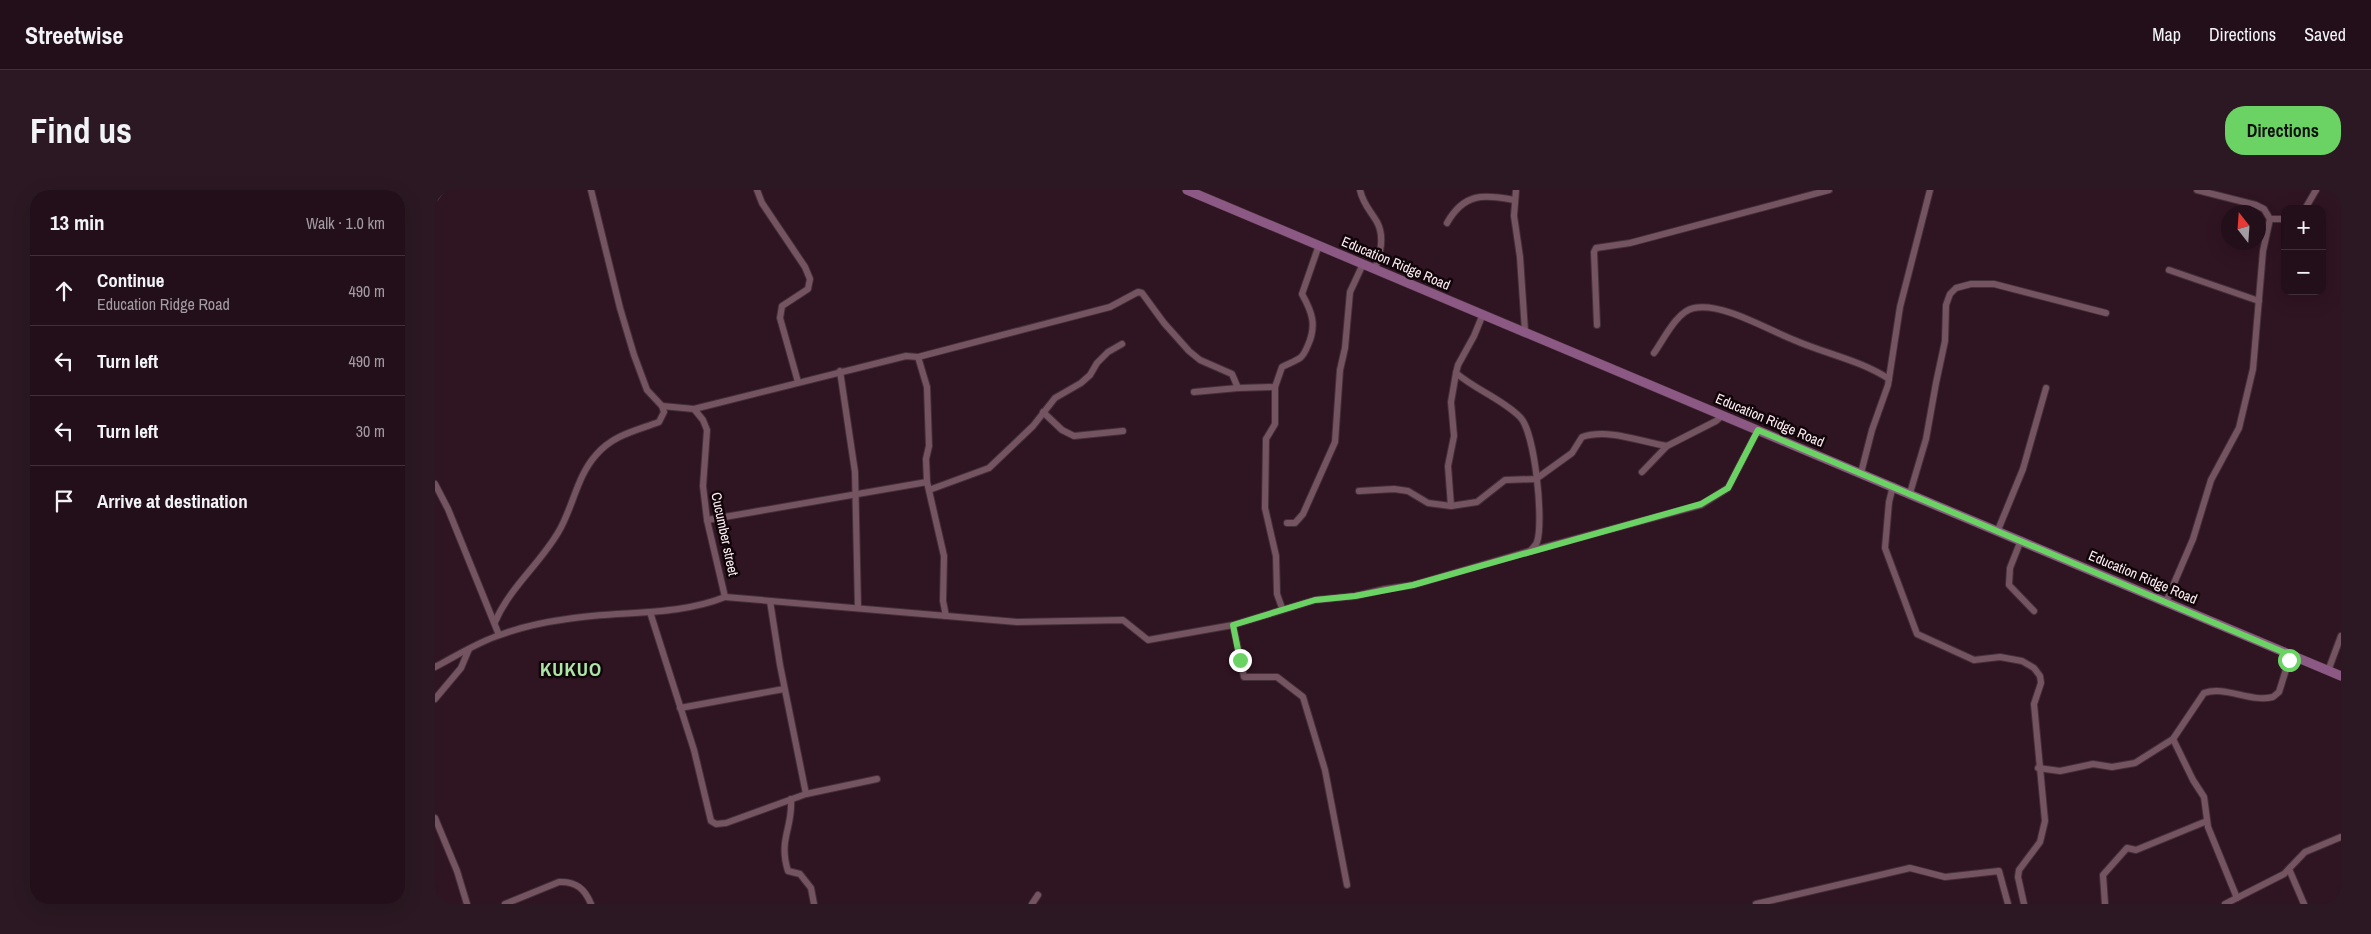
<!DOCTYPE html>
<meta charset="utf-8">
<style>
:root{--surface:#230f19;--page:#2b1822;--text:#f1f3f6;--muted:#a39ca2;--line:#402f38;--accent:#6ad363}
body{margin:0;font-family:"Archivo Narrow",sans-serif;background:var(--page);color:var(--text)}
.controls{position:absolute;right:15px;top:15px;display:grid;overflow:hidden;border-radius:10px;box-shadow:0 5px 20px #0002}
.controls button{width:45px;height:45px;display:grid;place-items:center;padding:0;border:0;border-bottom:1px solid var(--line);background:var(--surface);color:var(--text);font:25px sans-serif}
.compass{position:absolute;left:1786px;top:15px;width:45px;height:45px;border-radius:50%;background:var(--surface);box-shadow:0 5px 20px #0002;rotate:343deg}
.stop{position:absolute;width:15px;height:15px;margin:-11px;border:4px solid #6ad363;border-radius:50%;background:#fff}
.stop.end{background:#6ad363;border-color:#fff;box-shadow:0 1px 5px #0008}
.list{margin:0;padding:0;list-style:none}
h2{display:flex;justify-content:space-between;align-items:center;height:65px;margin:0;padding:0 20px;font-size:21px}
h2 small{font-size:16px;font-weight:400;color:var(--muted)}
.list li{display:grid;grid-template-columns:32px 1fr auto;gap:15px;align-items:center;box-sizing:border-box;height:70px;padding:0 20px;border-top:1px solid var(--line)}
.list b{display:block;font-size:19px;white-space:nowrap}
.list p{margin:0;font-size:16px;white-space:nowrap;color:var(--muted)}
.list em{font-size:16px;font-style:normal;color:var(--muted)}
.icon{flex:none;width:28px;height:28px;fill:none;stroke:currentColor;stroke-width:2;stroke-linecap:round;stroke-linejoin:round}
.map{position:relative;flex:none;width:1906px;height:714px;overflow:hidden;border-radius:20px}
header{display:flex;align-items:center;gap:30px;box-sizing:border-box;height:70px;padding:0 25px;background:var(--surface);border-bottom:1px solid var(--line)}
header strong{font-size:24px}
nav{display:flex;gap:28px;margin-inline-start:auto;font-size:18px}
.intro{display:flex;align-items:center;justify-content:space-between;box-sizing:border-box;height:120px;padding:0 30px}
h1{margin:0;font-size:35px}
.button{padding:12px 22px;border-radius:20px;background:var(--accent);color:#111;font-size:18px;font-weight:700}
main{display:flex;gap:30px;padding:0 30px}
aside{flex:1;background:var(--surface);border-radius:20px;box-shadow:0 5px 20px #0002}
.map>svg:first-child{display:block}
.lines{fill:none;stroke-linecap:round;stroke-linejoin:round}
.street-casing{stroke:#443039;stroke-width:8}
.secondary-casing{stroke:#443039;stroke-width:10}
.street{stroke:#755462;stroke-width:6}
.secondary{stroke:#8b5983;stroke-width:9}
.route{stroke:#6ad363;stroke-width:6}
.labels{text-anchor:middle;stroke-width:5;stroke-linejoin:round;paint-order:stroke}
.street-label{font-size:14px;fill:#feeef4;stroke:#100509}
.district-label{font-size:19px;font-weight:bold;letter-spacing:1px;fill:#ade4a8;stroke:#100509}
</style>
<header>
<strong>Streetwise</strong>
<nav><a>Map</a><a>Directions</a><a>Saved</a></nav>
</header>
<div class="intro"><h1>Find us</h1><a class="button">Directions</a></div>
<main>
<aside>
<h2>13 min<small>Walk · 1.0 km</small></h2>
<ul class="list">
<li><svg class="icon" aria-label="ahead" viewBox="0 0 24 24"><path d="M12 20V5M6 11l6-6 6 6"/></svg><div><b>Continue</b><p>Education Ridge Road</p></div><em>490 m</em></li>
<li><svg class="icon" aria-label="left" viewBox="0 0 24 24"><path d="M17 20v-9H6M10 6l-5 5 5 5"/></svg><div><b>Turn left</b></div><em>490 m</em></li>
<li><svg class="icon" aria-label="left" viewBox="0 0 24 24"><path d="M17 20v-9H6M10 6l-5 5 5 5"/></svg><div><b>Turn left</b></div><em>30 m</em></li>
<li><svg class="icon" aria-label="arrive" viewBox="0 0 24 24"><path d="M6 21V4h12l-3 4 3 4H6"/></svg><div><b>Arrive at destination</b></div></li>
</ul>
</aside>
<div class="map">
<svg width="1906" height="714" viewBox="0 0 1906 714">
<rect width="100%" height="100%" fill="#2f1421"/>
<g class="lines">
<g class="street-casing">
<g id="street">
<path d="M322,0L327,13L370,77L375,89L373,99L347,116L345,128L363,192"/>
<path d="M925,0C928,14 935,20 942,32C950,47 945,64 940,79"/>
<path d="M1081,0L1079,26L1085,67L1090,141"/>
<path d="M1762,0L1821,15L1829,19L1835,29"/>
<path d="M0,8L6,0"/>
<path d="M1870,19L1881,0"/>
<path d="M1835,29H1850"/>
<path d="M1012,33C1029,3 1048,4 1079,10"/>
<path d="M1734,80L1824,111"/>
<path d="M1162,135L1159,62L1161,58L1195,53L1394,0"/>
<path d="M1219,163C1229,149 1242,121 1259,118C1287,112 1333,140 1359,150C1391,164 1425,170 1454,189"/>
<path d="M483,167L492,197L494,256L491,269L492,292L509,366L508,411L511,426"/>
<path d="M405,181L420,282L423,418"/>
<path d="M759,202L803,198"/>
<path d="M259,219L471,166L483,167L675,117L703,102L707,103L729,133L754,161L765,170L797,184L803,198L840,197"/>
<path d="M608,222L627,240L639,246L688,241"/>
<path d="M1207,282L1232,256"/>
<path d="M1426,283L1437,240L1453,195L1465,117L1495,0"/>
<path d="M0,294L13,319L64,445"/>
<path d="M1458,296L1454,312L1450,358L1482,444L1539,470L1565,467L1587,471L1599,478L1605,486L1606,493L1599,514L1610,631L1605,652L1584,680L1583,687L1589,714"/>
<path d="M494,300L554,278L598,236L620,208L646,193L655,185L662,173L673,162L687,154"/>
<path d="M924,301L959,299L973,301L993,313L1016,316L1042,312L1070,290L1101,289L1137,263L1147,247C1174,238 1206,252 1232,256L1281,231L1288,225"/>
<path d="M1475,303L1491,249L1501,193L1510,151L1511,115L1515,104L1521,98L1536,94H1559L1671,123"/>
<path d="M1016,316L1013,276L1019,246L1016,212L1021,183"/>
<path d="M272,330L492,292"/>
<path d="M852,333H860L868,324L900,252L905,180L910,158L915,102L928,74"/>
<path d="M1563,340L1588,279L1611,198"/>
<path d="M1586,350L1575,378L1574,395L1599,421"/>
<path d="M1095,361L1266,315L1293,298L1323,240"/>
<path d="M290,407L582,432L688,430L713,450L798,435L880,410L920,406L950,399L978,395L1095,361C1098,358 1101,355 1102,352C1109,332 1100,242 1085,227C1067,209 1041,200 1021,183L1023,175L1039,146L1048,124"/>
<path d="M335,411L345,475L371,604"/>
<path d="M1731,412L1758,349L1776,290L1804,238L1818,179L1828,61L1835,29"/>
<path d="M847,418L842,404L841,366L830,318L831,249L840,234V197L847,177C852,174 859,172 865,168C869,165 871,160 873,155C882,135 877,122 867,104L884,55"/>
<path d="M215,422L259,560L276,631L281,634L291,633L371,604L442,589"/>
<path d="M60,432C75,397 105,374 124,341C138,317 142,286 161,265C178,245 200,241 224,232L229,222L227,216"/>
<path d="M798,435L809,487H842L868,507L890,580L912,695"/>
<path d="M0,477C21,466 43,452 65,445C86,437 110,432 132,429C185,420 240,427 290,407L272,330L268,296L272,240L268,230L259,219L227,216L212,200L199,165L185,118L156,0"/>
<path d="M1893,481L1906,446"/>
<path d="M0,509L26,478L34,459"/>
<path d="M245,518L349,499"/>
<path d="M1738,549L1758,590L1769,607L1773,637L1802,708"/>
<path d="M1603,578L1625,581L1658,574L1677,577L1700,573L1738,549L1769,503C1790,495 1816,513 1838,507L1844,502L1854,470L1853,464"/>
<path d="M356,609C358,638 343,649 353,681L365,684L376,698L379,714"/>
<path d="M0,628L22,681L32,714"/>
<path d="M1854,679L1869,714"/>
<path d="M70,714L124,692C141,691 150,699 156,714"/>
<path d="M597,714L603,705"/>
<path d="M1321,714L1475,678L1510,687L1564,681L1573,714"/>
<path d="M1670,714L1668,685L1692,658L1701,660L1772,631"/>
<path d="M1790,714L1849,684L1870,662L1906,647"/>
</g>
</g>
<g class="secondary-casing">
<path id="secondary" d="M752,0L1906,486"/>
</g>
<use href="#street" class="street"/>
<use href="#secondary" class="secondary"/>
</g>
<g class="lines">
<path class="route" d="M805,470L798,435L880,410L920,406L978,395L1266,314L1293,298L1323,240L1853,464L1854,470"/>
</g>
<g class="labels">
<g class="street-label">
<text transform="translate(961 73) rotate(23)" y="5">Education Ridge Road</text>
<text transform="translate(1335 230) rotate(23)" y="5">Education Ridge Road</text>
<text transform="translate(290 344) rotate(78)" y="5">Cucumber street</text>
<text transform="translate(1708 387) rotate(23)" y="5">Education Ridge Road</text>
</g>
<g class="district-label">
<text x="136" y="486">KUKUO</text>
</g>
</g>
</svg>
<div class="controls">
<button>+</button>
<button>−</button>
</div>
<svg class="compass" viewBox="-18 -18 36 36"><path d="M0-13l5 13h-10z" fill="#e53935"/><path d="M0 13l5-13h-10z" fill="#a39ca2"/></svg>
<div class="stop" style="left:1854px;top:470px"></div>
<div class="stop end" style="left:805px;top:470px"></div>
</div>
</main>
